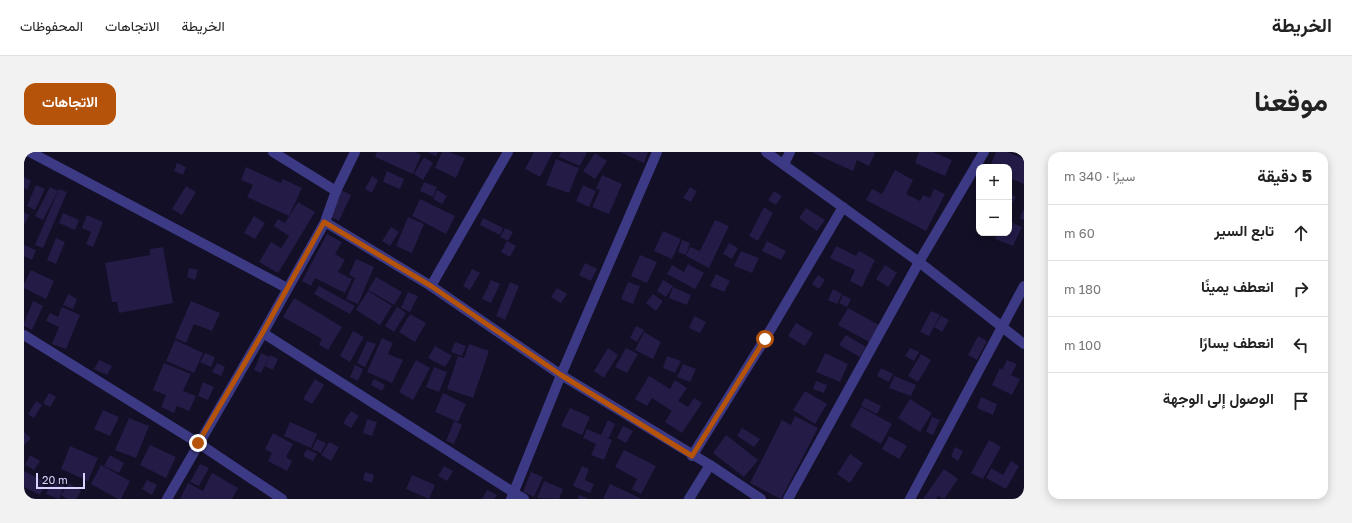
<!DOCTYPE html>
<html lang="ar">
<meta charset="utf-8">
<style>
:root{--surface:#fff;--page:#f2f2f2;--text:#222;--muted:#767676;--line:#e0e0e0;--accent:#b45309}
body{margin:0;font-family:"Golos Text",Vazirmatn,sans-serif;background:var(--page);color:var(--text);direction:rtl}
.controls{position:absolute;right:12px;top:12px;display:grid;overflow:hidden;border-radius:8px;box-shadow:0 2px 10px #0003}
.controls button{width:36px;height:36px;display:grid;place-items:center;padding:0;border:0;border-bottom:1px solid var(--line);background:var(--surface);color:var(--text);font:20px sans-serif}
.scale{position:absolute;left:12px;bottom:10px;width:49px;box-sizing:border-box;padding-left:4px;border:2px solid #d9d4ff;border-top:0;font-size:11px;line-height:14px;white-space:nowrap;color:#d9d4ff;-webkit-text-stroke:3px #130f26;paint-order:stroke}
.stop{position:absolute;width:12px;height:12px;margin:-9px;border:3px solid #b45309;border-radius:50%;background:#fff}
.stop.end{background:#b45309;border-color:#fff;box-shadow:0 1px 4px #0008}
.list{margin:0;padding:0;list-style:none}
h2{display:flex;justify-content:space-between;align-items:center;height:52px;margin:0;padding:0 16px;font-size:17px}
h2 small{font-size:13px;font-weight:400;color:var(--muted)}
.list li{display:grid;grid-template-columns:26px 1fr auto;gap:12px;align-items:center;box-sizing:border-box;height:56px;padding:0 16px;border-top:1px solid var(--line)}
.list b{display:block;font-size:15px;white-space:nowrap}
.list em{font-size:13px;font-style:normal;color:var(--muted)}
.icon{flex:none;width:22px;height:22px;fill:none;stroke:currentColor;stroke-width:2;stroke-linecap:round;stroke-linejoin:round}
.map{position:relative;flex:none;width:1000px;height:347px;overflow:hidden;direction:ltr;border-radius:12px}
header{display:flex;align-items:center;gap:24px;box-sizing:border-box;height:56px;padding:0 20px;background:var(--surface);border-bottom:1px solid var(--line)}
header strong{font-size:19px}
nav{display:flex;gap:22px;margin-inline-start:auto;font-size:14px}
.intro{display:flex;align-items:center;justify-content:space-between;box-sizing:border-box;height:96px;padding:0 24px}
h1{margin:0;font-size:28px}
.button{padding:10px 18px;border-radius:12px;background:var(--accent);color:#fff;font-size:14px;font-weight:700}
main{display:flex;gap:24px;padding:0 24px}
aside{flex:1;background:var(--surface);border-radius:12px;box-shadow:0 2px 10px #0003}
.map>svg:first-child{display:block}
.building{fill:#241b47}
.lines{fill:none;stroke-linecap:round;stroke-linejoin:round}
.street{stroke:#3d3a85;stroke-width:10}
.route{stroke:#b45309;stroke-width:5}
</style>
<header>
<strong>الخريطة</strong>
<nav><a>الخريطة</a><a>الاتجاهات</a><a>المحفوظات</a></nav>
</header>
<div class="intro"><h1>موقعنا</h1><a class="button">الاتجاهات</a></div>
<main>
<aside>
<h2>5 دقيقة<small>سيرًا · 340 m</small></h2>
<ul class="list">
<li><svg class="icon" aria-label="ahead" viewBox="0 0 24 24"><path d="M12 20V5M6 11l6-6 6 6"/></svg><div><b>تابع السير</b></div><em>60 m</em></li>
<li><svg class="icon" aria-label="right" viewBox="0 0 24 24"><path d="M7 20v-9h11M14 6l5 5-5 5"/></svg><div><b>انعطف يمينًا</b></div><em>180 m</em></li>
<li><svg class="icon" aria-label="left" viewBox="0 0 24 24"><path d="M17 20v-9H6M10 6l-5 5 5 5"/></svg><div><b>انعطف يسارًا</b></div><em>100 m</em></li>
<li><svg class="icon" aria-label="arrive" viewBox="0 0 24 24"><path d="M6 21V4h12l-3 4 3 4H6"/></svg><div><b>الوصول إلى الوجهة</b></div></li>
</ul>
</aside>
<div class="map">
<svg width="1000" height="347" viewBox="0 0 1000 347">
<rect width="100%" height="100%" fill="#130f26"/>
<g class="building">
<path d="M353,0H391L397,3L389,22L351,5Z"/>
<path d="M403,0H414L412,4Z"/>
<path d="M418,0H425L441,6L432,26L411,16Z"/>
<path d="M510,0H529L516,25L501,17Z"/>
<path d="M537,0H563L556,14L535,5Z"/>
<path d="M596,0H624L620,11Z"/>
<path d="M789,0H849L851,1L845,14L833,8L829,19L789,1Z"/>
<path d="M895,0H909L928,8L921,24L891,11Z"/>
<path d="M972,0H983L1000,7V32L985,26V15H966Z"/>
<path d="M571,1L583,9L571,27L559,19Z"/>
<path d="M400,5L409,11L399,28L390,22Z"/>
<path d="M532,7L555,16L545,41L522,33Z"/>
<path d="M153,11L162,15L159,23L150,19Z"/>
<path d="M222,15L257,31L259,27L278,36L265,64L223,45L229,33L217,28Z"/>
<path d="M871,18L889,28L882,42L896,49L899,43L906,46L910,37L921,42L902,79L842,48L848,37L858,42Z"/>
<path d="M363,19L380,27L376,37L359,30Z"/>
<path d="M578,23L598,32L585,62L568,55L576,38L572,37Z"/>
<path d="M348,24L354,28L348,41L341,37Z"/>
<path d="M0,25L7,29L3,38L0,36Z"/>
<path d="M400,30L413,35L409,45L396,39Z"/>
<path d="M12,33L21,37L11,58L3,54Z"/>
<path d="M559,33L572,39L565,55L552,49Z"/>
<path d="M162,34L172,40L158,63L148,57Z"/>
<path d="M26,35L34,39L19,68L11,64Z"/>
<path d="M666,35L673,39L667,50L659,46Z"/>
<path d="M35,37L43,40L19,96L11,93Z"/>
<path d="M317,38L327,43L315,69L305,64Z"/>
<path d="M413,38L423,44L418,52L409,47Z"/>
<path d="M750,39L758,44L752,53L744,48Z"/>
<path d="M985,41L992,45L985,56Z"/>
<path d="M396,47L431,64L422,82L388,64Z"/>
<path d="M274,50L291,60L254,121L235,110L247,90L257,96L265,84L250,74L254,67L261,71Z"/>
<path d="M740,55L749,61L734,89L725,84Z"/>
<path d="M782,56L801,68L793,79L775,66Z"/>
<path d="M1000,57V68L996,66Z"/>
<path d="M0,60L5,63L0,73Z"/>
<path d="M39,61L55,68L51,78L35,71Z"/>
<path d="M63,63L79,70L69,95L62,92L67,80L58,76Z"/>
<path d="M230,64L241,71L231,87L220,81Z"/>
<path d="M384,65L400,72L388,101L372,94Z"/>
<path d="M459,66L479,76L476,83L456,73Z"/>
<path d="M691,68L705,74L685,116L662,104L666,95L676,99Z"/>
<path d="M985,69L998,75L989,94L971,87L973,81H985Z"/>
<path d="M367,75L375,80L366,94L358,89Z"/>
<path d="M481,76L489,80L484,89L476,85Z"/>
<path d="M639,79L657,87L648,107L630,99Z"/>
<path d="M303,82L318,90L311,102L321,108L314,120L328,127L321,141L291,126L287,134L278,129Z"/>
<path d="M32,86L41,90L32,112L23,108Z"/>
<path d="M658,88L666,91L662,103L654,100Z"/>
<path d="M483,89L492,94L486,105L477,100Z"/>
<path d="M743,89L762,99L757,108L738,99Z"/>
<path d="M705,91L714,96L708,107L699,102Z"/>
<path d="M0,93L12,98L8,108L0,104Z"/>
<path d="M812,94L832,104L835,99L851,108L838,135L826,129L831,118L806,106Z"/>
<path d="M139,95L149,151L95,161L93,150H88L81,111L126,103V97Z"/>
<path d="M717,99L735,106L728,121L710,114Z"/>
<path d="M616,103L633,110L623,131L607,124Z"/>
<path d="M332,107L350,115L334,152L322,147L331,126L325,123Z"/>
<path d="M561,111L573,117L567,129L555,123Z"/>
<path d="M664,112L680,121L671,137L643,122L648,113L660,120Z"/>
<path d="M861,113L873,121L864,135L852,127Z"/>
<path d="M165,116L174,118L171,128L163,125Z"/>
<path d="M448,117L456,121L446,138L439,134Z"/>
<path d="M7,118L30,129L22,147L0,136V132Z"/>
<path d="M692,122L706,129L700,140L686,134Z"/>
<path d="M794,123L801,128L795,137L788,132Z"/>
<path d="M352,125L378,140L370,153L344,138Z"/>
<path d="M467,128L476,132L467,151L458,147Z"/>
<path d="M639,128L649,134L642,145L633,139Z"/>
<path d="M486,130L495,134L481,168L472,164Z"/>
<path d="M604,130L616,134L609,152L597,147Z"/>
<path d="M295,134L331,154L326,162L290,142Z"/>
<path d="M649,135L667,143L663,153L645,146Z"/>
<path d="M533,136L543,142L537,151L527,145Z"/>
<path d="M809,137L818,142L813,152L804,148Z"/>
<path d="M344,139L368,154L356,173L332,158Z"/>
<path d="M384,140L394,144L386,160L377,156Z"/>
<path d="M44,142L53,147L49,157L39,153Z"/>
<path d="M629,142L639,149L632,159L622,151Z"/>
<path d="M819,143L827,147L823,155L815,151Z"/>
<path d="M270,146L318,175L304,198L295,193L298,187L259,165Z"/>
<path d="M9,149L19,154L8,178L0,174V171Z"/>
<path d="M167,149L196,161L188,179L170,172L162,191L151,186Z"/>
<path d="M38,155L56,163L42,197L28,192L35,175L22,169L26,161L34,165Z"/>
<path d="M373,155L382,161L370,180L361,174Z"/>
<path d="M824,156L855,173L845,190L814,173Z"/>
<path d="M907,159L916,163L905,184L896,180Z"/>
<path d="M386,162L402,171L391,190L375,180Z"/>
<path d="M670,164L682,170L676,181L665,176Z"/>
<path d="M917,164L925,168L918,180L910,175Z"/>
<path d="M772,171L789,181L781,194L764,184Z"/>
<path d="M612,174L620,178L613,190L606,186Z"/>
<path d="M329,179L340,185L326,210L316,204Z"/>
<path d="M620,180L637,190L629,207L611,198Z"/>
<path d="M822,183L842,195L836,205L815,193Z"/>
<path d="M954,184L963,189L953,208L944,203Z"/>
<path d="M358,186L369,191L364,202L379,208L368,231L343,220Z"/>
<path d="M151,188L179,201L170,221L142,209Z"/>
<path d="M343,189L352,192L341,215L333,211Z"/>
<path d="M431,190L442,194L438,204L427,200Z"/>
<path d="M445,192L465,199L449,246L423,237L434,204L440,206Z"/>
<path d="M411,194L428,204L421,215L404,206Z"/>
<path d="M584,196L594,203L580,226L570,219Z"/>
<path d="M602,196L614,202L603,221L591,215Z"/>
<path d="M886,196L895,200L890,209L881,204Z"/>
<path d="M181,201L191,205L187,215L176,210Z"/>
<path d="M237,201L245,205L237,221L230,218Z"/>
<path d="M801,201L824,212L816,230L792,220Z"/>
<path d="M897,202L907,208L894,230L884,224Z"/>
<path d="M246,203L254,207L249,218L241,214Z"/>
<path d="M643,204L657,209L651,221L639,216Z"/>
<path d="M75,208L88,214L83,223L70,217Z"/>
<path d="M392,208L406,216L389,248L375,240Z"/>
<path d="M983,208L993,212L987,223L996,227L988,243L968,233L976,216L978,218Z"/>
<path d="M140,211L167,222L159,239L172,244L165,259L153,254L150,261L137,255L142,243L129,238Z"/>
<path d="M193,211L201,215L197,224L188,220Z"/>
<path d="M659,212L672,217L666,230L653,225Z"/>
<path d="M331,213L339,217L334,229L326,225Z"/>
<path d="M410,215L423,220L415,240L402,235Z"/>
<path d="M857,216L869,222L865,230L853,224Z"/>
<path d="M625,224L646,237L651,228L663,236L654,249L664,255L670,246L678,251L658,281L641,270L648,259L628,246L623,254L611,247Z"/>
<path d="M870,224L892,233L887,244L865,236Z"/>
<path d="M291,227L300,233L288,252L279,247Z"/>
<path d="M350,227L361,233L358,239L347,233Z"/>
<path d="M792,229L803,233L800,241L789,237Z"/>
<path d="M179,230L190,235L184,248L174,244Z"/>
<path d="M781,239L803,252L791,272L769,258Z"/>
<path d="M25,241L32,245L26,255L19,251Z"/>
<path d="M419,241L442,252L434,270L411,260Z"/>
<path d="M957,245L973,252L969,263L953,256Z"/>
<path d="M841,246L857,254L853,262L837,254Z"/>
<path d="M886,247L908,261L896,280L874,266Z"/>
<path d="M12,249L18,253L10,266L4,262Z"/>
<path d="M837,255L868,272L857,292L826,274Z"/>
<path d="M546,256L566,265L558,283L537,274Z"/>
<path d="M79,258L95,265L86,284L70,277Z"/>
<path d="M327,259L335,264L327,276L319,271Z"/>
<path d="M771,264L794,276L757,347L726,331L758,268L767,273Z"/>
<path d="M908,265L916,268L909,283L902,280Z"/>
<path d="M105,266L125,274L112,306L91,298Z"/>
<path d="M343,267L353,270L348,284L339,281Z"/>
<path d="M584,268L591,272L585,286L579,284L588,288L580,308L567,303L572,292L559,286L563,277L577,283Z"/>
<path d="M430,269L438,273L430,292L422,289Z"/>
<path d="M266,270L293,282L287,296L260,284Z"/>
<path d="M599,274L609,279L602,291L593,286Z"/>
<path d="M718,276L736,287L730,295L713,284Z"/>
<path d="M0,280L7,286L0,293Z"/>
<path d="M249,281L269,292L262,305L268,309L263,319L244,309L248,301L241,297Z"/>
<path d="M702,283L734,308L720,325L689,301Z"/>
<path d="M865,284L883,294L875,307L858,297Z"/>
<path d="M293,287L302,291L297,301L288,297Z"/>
<path d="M965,288L977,295L959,327L947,321Z"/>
<path d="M305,290L315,295L307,309L297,303Z"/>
<path d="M126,293L152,305L142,326L116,313Z"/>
<path d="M46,294L74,306L64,329L37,317Z"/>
<path d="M931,295L939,299L934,309L927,304Z"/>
<path d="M283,297L293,302L289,309L279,304Z"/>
<path d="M600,298L632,314L617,342L608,337L613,327L591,315Z"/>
<path d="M826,302L839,311L826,331L813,322Z"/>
<path d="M6,303L16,309L10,318L1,313Z"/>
<path d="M86,303L100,311L95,321L80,314Z"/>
<path d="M987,309L995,314L982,337L962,326L967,316L979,323Z"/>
<path d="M176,312L185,316L175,334L166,330Z"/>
<path d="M77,313L106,329L97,347H94L67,332Z"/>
<path d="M420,314L429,319L423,329L414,324Z"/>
<path d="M558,314L565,317L561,328L570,332L566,341L549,334Z"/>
<path d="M920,317L934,327L920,347L914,344L912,347H899Z"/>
<path d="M0,319L22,330L16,343L0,335Z"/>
<path d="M341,320L350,323L348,331L339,328Z"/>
<path d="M507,320L519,325L510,345L499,340Z"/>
<path d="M188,321L214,336L208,347H156L164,331L179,339Z"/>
<path d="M388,323L411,333L405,347L382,337Z"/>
<path d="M29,326L41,332L35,347L22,342Z"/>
<path d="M123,328L133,333L128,343L118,337Z"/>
<path d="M520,329L539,337L535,347L513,346Z"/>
<path d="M45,331L57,339L52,347H43L37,343Z"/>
<path d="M586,332L618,347H579Z"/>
<path d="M463,338L473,343L470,347H458Z"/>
<path d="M555,343L565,347H554Z"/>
</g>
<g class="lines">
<g class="street">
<path d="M6,0L263,136"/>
<path d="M249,0L312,39"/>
<path d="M742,0L895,110L1000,192"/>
<path d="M760,12L766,0"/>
<path d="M301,70L407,134L537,223L686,313L737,347"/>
<path d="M407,134L484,0"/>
<path d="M239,181L500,347"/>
<path d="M0,183L174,291L258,347"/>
<path d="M668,304L741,187L819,55"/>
<path d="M143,347L239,181L301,70L312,39L331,0"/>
<path d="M487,347L537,223L633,0"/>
<path d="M665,347L686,313"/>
<path d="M764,347L895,110L960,0"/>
<path d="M886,347L1000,134"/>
</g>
</g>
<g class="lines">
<path class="route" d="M174,291L239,180L300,70L407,134L537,223L668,304L741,187"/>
</g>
</svg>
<div class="controls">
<button>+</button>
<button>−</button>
</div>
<div class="scale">20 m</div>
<div class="stop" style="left:741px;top:187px"></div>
<div class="stop end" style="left:174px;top:291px"></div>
</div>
</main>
